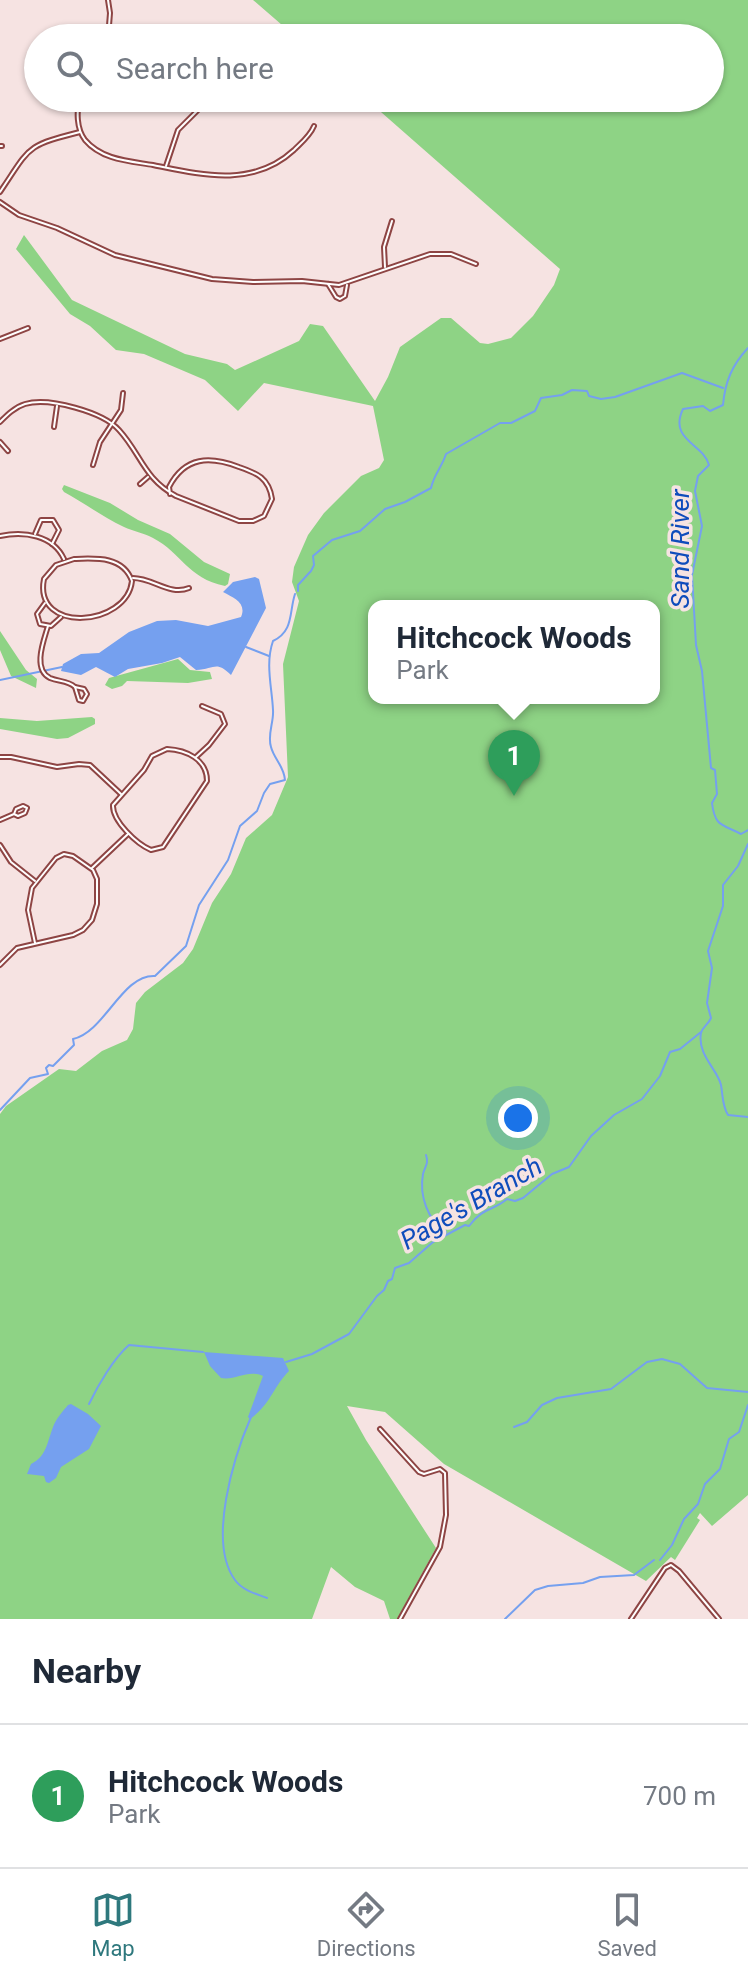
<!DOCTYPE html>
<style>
:root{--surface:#fff;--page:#f2f2f3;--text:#1f2937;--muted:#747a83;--line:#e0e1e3;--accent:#2e787d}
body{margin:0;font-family:Roboto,sans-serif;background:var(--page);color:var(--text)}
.you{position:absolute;left:518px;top:1118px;width:28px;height:28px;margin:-20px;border:6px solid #fff;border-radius:50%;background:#1a73e8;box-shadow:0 0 0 12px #1a73e833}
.badge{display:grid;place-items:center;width:52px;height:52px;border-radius:50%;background:var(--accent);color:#fff;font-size:26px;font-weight:700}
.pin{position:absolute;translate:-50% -66px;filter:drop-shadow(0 2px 4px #0008)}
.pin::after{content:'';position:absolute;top:42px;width:28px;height:24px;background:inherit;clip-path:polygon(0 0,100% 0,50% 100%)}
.popup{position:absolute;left:368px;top:600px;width:292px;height:104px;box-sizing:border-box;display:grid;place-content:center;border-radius:16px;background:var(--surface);filter:drop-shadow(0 2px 6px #0005);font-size:26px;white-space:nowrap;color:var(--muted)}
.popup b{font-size:30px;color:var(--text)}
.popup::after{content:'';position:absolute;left:50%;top:100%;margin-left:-16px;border:16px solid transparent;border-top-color:var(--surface)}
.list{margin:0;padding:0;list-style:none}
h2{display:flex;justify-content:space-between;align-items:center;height:104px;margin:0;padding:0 32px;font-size:34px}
h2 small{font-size:26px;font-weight:400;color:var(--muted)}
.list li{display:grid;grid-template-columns:52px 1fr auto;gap:24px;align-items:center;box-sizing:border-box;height:144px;padding:0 32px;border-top:2px solid var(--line)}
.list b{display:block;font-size:30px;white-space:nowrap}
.list p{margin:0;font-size:26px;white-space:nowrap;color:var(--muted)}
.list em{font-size:26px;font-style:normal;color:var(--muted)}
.icon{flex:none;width:44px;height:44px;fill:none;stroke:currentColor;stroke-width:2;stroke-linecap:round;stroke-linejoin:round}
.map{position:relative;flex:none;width:748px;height:1619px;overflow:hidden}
.search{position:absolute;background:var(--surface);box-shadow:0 2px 6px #0004;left:24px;right:24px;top:24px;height:88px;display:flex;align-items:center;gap:20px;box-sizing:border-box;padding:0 28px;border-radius:44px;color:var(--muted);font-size:30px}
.sheet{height:248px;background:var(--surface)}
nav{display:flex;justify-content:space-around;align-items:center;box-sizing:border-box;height:112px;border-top:2px solid var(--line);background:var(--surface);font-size:22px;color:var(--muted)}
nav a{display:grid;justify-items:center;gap:4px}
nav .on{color:var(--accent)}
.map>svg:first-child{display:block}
.green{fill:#8ed385;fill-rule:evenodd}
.water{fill:#75a0ef}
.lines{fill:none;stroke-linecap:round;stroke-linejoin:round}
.stream{stroke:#75a0ef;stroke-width:2}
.minor-casing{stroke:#8e4544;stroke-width:6}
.minor{stroke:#fff;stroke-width:2}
.labels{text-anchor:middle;stroke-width:7;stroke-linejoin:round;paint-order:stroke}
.water-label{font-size:26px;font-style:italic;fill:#0f4cbc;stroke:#f6e3e2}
</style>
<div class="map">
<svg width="748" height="1619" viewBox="0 0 748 1619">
<rect width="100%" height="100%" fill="#f6e3e2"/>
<g class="green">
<path d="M253,0H748V1495L712,1526L700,1513L697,1518L700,1520L675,1560L671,1557L646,1581L444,1464L385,1412L347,1406L366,1440L436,1548L397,1619H390L384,1601L355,1587L331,1567L312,1619H0V1114L6,1106L59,1069L76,1071L102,1051L127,1040L133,1029L136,1003L145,992L183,963L193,949L212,903L231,874L246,838L272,815L288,777L283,664L299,601L292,582L294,567L308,535L324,513L361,476L379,468L384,460L373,406L264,383L238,411L205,380L144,354L116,350L90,326L70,314L16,249L24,235L72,300L185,354L227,364L235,370L299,341L310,324L323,326L375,401L388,377L400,347L441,318H451L480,343L488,344L511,338L533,316L554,285L560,269L365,98H710V38H297ZM374,606H654V698H374Z"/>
<path d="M64,485L110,503L138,520L170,534L204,562L230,574L228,584L225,586C187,578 182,553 153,538C144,533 133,531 124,527C103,517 84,503 64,492L62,489Z"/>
<path d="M0,631L26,670L37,679L36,688L11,676L0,650Z"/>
<path d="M178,659L190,670L210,672L212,679L188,683L127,681L122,686L112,689L105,685L109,678Z"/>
<path d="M92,717L95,719V724L68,738L57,739L0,729V718L37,721Z"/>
</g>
<g class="water">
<path d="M255,577L259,579L266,608L231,675C216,660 215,669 196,670L180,657L162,663L128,669L115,677L96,667L81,675L61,671L63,664L81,654L99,653L129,632L157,621L176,620L208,626L241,617C247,603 234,598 223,592L233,582Z"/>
<path d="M204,1352L283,1358L289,1371C273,1387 271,1404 250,1419L248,1417L263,1376C248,1369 235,1381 221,1378L210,1366Z"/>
<path d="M71,1404L88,1414L101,1426L89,1449L61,1467L56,1478L49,1483L46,1482L44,1476L27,1474L31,1464C46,1457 47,1443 53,1427C56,1419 62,1412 68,1405Z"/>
</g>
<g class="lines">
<g class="stream">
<path d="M748,348C732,365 725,382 723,405L710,411L703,406L683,409C668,440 704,444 709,465L698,476L695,491L702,526L692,575L696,645L702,671L711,768L715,770L717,794L712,803C715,827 722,824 741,834L748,830"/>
<path d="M298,591V585L311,571L314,565L313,556L332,540L360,531L385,509L405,502L431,488C434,474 442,467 446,454L500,423H511L535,411L541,398L562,395L572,390L587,391L589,396L601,399L615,397L682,373L723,388"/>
<path d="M246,647L269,656"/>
<path d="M0,680L62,667"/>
<path d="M748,844L738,866L723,885V906L708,951L712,968L707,1003L711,1018C708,1025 703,1026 701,1033C697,1055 718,1070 721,1085C723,1096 722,1105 728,1115L748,1117"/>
<path d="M0,1110L30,1078L48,1074L46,1068L49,1065L53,1066L74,1045L73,1039C105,1032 122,974 155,976L186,946L199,905L228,860L240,826L257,811L264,793L270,784L285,780C284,766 274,759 271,747C267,735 274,722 273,710C272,687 265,664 273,641C294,631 289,612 295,594"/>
<path d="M426,1155C429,1164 425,1166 423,1174C419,1196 428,1221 446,1232"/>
<path d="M286,1362L312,1354L349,1334L377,1296L384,1290L388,1281L392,1279L395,1268L409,1263L433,1242L465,1225L469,1226C483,1207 493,1211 507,1199L515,1201L523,1198L552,1174L569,1167L591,1136L614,1115L642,1099L660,1076L670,1052L680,1049L701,1032"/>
<path d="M89,1404C98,1385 114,1358 129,1345L203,1352"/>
<path d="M251,1417C234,1456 207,1542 235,1580C242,1590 256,1594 267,1598"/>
<path d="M514,1427L527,1422L542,1405L557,1398L611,1389L647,1362L662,1359L680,1364L707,1388L748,1392"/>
<path d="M660,1560L672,1545L684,1519L698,1504L705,1484L720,1469L729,1439L739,1432L748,1405"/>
<path d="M505,1619L535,1590L548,1586L583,1583L600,1577L634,1575L654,1560"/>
</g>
<g class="minor-casing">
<g id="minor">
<path d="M67,35L71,38"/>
<path d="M81,38L92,33L106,34"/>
<path d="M108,38L110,13L108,0"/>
<path d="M79,98C77,112 76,128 85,140C102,160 129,161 153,165C202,175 253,188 294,150C301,143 310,136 314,126"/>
<path d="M0,146H2"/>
<path d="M166,166L178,130L210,98"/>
<path d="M0,192C31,146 25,146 80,132"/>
<path d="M0,202L19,215L57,228L115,255L212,279L253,282L302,281L339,285L430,254H451L476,264"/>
<path d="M385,267L384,247L392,221"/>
<path d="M328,284L336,297L340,299L345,296L347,285"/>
<path d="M0,339L28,328"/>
<path d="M0,422C7,415 15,407 25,404C49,397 103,412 119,430C141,454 144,479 176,496L239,521H253L264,516L272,499C269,478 257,473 239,467C210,456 185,456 169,487L170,494"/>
<path d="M54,427L57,406"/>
<path d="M0,442L8,451"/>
<path d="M93,465L100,442L121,410L123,393"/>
<path d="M140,484L148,477"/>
<path d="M35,534L41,520H53L59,530L52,544"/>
<path d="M0,536C24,531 53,535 64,559"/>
<path d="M74,559C96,558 123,556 132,581C127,627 33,634 44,579L56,565Z"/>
<path d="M133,578C153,578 170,596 189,588"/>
<path d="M45,603L37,614L40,624L51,626L61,617"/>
<path d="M48,626C44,640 32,669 50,678C59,682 67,680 75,687"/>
<path d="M75,687L84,689L87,694L83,701L79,700Z"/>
<path d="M167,749C186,750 207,759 207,781L163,847L151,850C137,844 112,821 113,805L144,770L152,756Z"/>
<path d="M0,757H11L57,767L79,764L90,765L121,794"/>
<path d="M196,757L209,745L225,724L221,714L202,706"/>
<path d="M0,820L14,814L18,816L25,813L27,808L23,806L16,809L14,814"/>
<path d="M0,845L11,862L35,881"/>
<path d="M92,868L128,834"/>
<path d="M0,965L17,948L73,935L83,930L92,920L97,904V879L93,870L73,856L64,854L56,858L32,888L28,910L35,943"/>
<path d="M380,1429L419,1472L424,1474L440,1469L445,1473L446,1515L440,1547L400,1619"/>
<path d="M631,1619L665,1568L671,1565L679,1571L719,1619"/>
</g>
</g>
<use href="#minor" class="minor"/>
</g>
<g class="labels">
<g class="water-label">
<text transform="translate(680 549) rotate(-90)" y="9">Sand River</text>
<text transform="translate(471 1203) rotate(-30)" y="9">Page's Branch</text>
</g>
</g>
</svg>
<div class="you"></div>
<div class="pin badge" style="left:514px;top:796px;background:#2e9e5b">1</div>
<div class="popup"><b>Hitchcock Woods</b>Park</div>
<div class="search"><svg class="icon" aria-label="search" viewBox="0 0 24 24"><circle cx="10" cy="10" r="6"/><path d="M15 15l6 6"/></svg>Search here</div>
</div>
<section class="sheet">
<h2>Nearby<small></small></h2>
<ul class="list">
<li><span class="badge" style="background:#2e9e5b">1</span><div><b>Hitchcock Woods</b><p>Park</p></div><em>700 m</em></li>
</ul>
</section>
<nav>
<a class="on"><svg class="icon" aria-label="map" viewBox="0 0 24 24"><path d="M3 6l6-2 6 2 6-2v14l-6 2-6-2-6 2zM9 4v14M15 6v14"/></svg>Map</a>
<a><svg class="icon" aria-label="directions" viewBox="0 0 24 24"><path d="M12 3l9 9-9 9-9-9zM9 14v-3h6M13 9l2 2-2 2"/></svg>Directions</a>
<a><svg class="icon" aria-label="saved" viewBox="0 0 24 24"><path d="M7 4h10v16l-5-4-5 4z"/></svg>Saved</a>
</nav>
